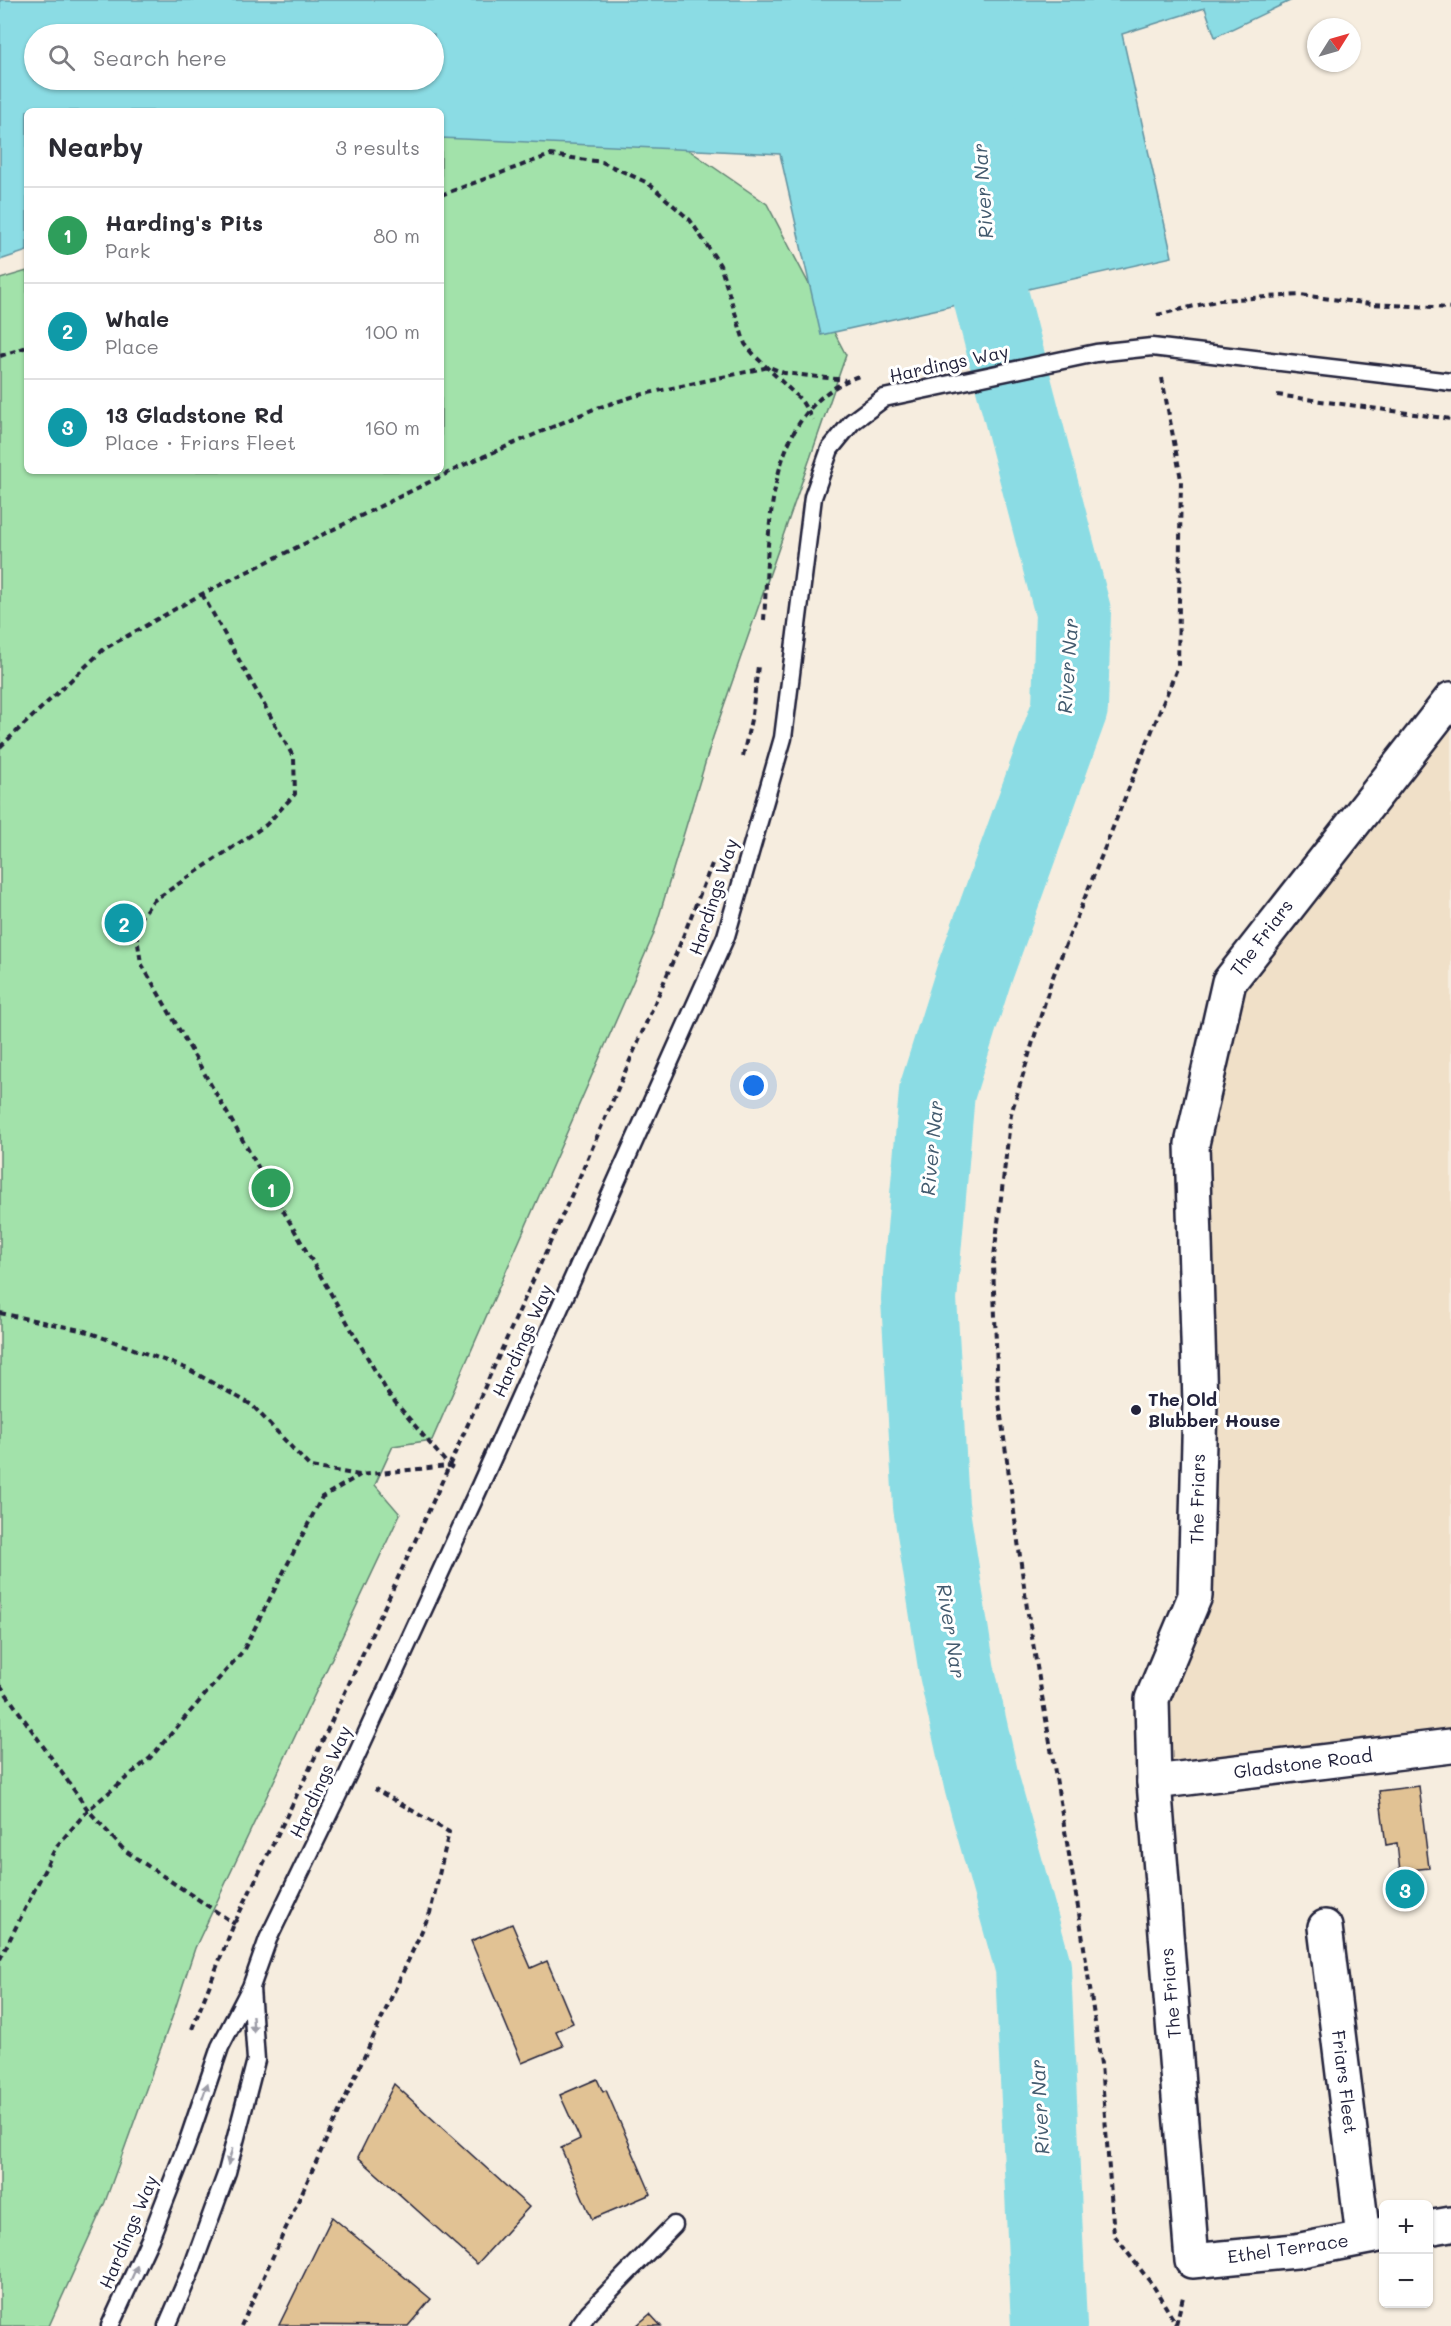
<!DOCTYPE html>
<meta charset="utf-8">
<style>
:root{--surface:#fff;--page:#f7f7f7;--text:#2b2b33;--muted:#7c7c81;--line:#e1e1e2;--accent:#d93025}
body{margin:0;font-family:Mali,sans-serif;background:var(--page);color:var(--text)}
.controls{position:absolute;right:18px;bottom:18px;display:grid;overflow:hidden;border-radius:9px;box-shadow:0 2px 4px #0004}
.controls button{width:54px;height:54px;display:grid;place-items:center;padding:0;border:0;border-bottom:2px solid var(--line);background:var(--surface);color:var(--text);font:30px sans-serif}
.compass{position:absolute;left:1307px;top:18px;width:54px;height:54px;border-radius:50%;background:var(--surface);box-shadow:0 2px 4px #0004;rotate:53deg}
.you{position:absolute;left:754px;top:1086px;width:21px;height:21px;margin:-15px;border:4px solid #fff;border-radius:50%;background:#1a73e8;box-shadow:0 0 0 9px #1a73e833}
.badge{display:grid;place-items:center;width:39px;height:39px;border-radius:50%;background:var(--accent);color:#fff;font-size:20px;font-weight:700}
.pin{position:absolute;translate:-50% -50%;border:3px solid #fff;box-shadow:0 2px 6px #0006}
.list{margin:0;padding:0;list-style:none}
h2{display:flex;justify-content:space-between;align-items:center;height:78px;margin:0;padding:0 24px;font-size:26px}
h2 small{font-size:20px;font-weight:400;color:var(--muted)}
.list li{display:grid;grid-template-columns:39px 1fr auto;gap:18px;align-items:center;box-sizing:border-box;height:96px;padding:0 24px;border-top:2px solid var(--line)}
.list b{display:block;font-size:22px;white-space:nowrap}
.list p{margin:0;font-size:20px;white-space:nowrap;color:var(--muted)}
.list em{font-size:20px;font-style:normal;color:var(--muted)}
.icon{flex:none;width:33px;height:33px;fill:none;stroke:currentColor;stroke-width:2;stroke-linecap:round;stroke-linejoin:round}
.map{position:relative;flex:none;width:1451px;height:2326px;overflow:hidden}
.search{position:absolute;background:var(--surface);box-shadow:0 2px 4px #0004;left:24px;top:24px;width:420px;height:66px;display:flex;align-items:center;gap:15px;box-sizing:border-box;padding:0 21px;border-radius:33px;color:var(--muted);font-size:22px}
.panel{position:absolute;background:var(--surface);box-shadow:0 2px 4px #0004;left:24px;top:108px;width:420px;height:366px;border-radius:9px}
.map>svg:first-child{display:block}
.built{fill:#f0e0c8}
.green{fill:#a2e2aa;stroke:#628272;stroke-width:1.5}
.water{fill:#8bdce4;stroke:#6192a0;stroke-width:1.5;fill-rule:evenodd}
.lines{fill:none;stroke-linecap:round;stroke-linejoin:round}
.river{stroke:#8bdce4;stroke-width:76}
.building{fill:#e1c294;stroke:#22223b;stroke-width:1.5}
.lane-casing{stroke:#22223b;stroke-width:21}
.street-casing{stroke:#22223b;stroke-width:38}
.path{stroke:#22223b;stroke-width:4;stroke-dasharray:6 4.5;stroke-linecap:butt}
.lane{stroke:#fff;stroke-width:16}
.street{stroke:#fff;stroke-width:33}
.oneway{fill:#9c9ca7}
.poi-dot{fill:#22223b;stroke:#fff;stroke-width:2}
.labels{text-anchor:middle;stroke-width:6;stroke-linejoin:round;paint-order:stroke}
.street-label{font-size:18px;fill:#22223b;stroke:#fff}
.poi-label{font-size:18px;font-weight:bold;fill:#22223b;stroke:#fff;text-anchor:start}
.water-label{font-size:20px;font-style:italic;fill:#425a6e;stroke:#fff}
</style>
<div class="map">
<svg width="1451" height="2326" viewBox="0 0 1451 2326">
<rect width="100%" height="100%" fill="#f6eddf"/>
<filter id="ink" filterUnits="userSpaceOnUse"><feTurbulence type="fractalNoise" baseFrequency=".0167" numOctaves="2"/><feDisplacementMap in="SourceGraphic" scale="12" xChannelSelector="R" yChannelSelector="G"/><feConvolveMatrix kernelMatrix="1 2 1 2 8 2 1 2 1" color-interpolation-filters="sRGB"/></filter>
<g filter="url(#ink)">
<path class="built" d="M1451,730V1749L1156,1769L1191,1575L1193,1167L1247,977L1406,780Z"/>
<path class="green" d="M651,124L767,204L846,355L713,737L653,936L432,1440L393,1446L375,1485L400,1514L195,1948L174,2012L105,2202L49,2326H0V279L27,271V471H441V130Z"/>
<path class="water" d="M0,0H1292L1215,37L1205,8L1122,34L1172,257L821,335L780,154L441,138V111H27V251L0,260ZM34,34H434V80H34Z"/>
<g class="lines">
<path class="river" d="M939,0L973,55L991,297L1073,612L1070,708L974,974L937,1092L919,1299L931,1506L957,1672L982,1784L1033,1967L1049,2326"/>
</g>
<g class="building">
<path d="M1419,1786L1429,1868L1400,1871L1397,1843L1386,1845L1379,1791Z"/>
<path d="M512,1924L531,1968L547,1961L573,2023L556,2031L563,2046L522,2063L471,1941Z"/>
<path d="M597,2079L603,2092L606,2090L651,2194L592,2219L561,2148L580,2139L560,2095Z"/>
<path d="M394,2084L529,2207L477,2264L358,2157Z"/>
<path d="M332,2217L431,2299L408,2326L279,2325Z"/>
<path d="M650,2314L661,2326H636Z"/>
</g>
<g class="lines">
<g class="lane-casing">
<g id="lane">
<path d="M110,2326L150,2239L188,2141L220,2047L251,1987L268,1939L347,1776L480,1486L726,936L783,738L813,497L830,449L852,422L884,398L1096,353L1152,347L1451,382"/>
<path d="M167,2326L192,2268L227,2172L256,2060L251,1988"/>
<path d="M579,2326L589,2312L674,2225"/>
</g>
</g>
<g class="street-casing">
<g id="street">
<path d="M1154,1782L1451,1746"/>
<path d="M1325,1927L1363,2237"/>
<path d="M1428,2228L1451,2224"/>
<path d="M1384,2234L1296,2251L1192,2261L1154,1782L1152,1699L1195,1596L1200,1403L1192,1144L1229,982L1451,699"/>
</g>
</g>
<g class="path">
<path d="M441,195L550,155L602,162L648,183L690,220L720,265L745,344L756,357L801,400L813,420"/>
<path d="M1157,315L1220,300L1300,295L1371,304L1451,308"/>
<path d="M0,356L27,347"/>
<path d="M1162,378L1181,479L1178,666L1052,979L1011,1114L993,1265L998,1394L1027,1608L1079,1913L1101,2064L1114,2235L1154,2287L1176,2324"/>
<path d="M1277,395L1451,419"/>
<path d="M202,594L294,758L295,794L266,825L153,901L135,925L141,963L389,1395L449,1466L456,1470"/>
<path d="M764,620C770,536 761,410 859,376"/>
<path d="M0,747L104,649L202,594L466,464L594,409L635,396L769,367L784,373L845,380"/>
<path d="M743,756L752,715L758,666"/>
<path d="M0,1313L85,1331L188,1369L252,1405L310,1467L360,1475L448,1466"/>
<path d="M0,1685L88,1810L124,1850L235,1924"/>
<path d="M0,1959L56,1847L88,1810L150,1758L243,1651L322,1497L360,1475"/>
<path d="M192,2029L234,1924L308,1772L421,1528L577,1183L676,954L712,864"/>
<path d="M1176,2324L1183,2297"/>
<path d="M241,2326L430,1913L449,1832L375,1789"/>
</g>
<use href="#lane" class="lane"/>
<use href="#street" class="street"/>
</g>
<defs><path id="oneway-solid" d="M-6-.8H1V-3.2L6.5 0L1 3.2V.8H-6Z" transform="scale(1.5)"/></defs>
<g class="oneway">
<use href="#oneway-solid" transform="translate(253 2024) rotate(86)"/>
<use href="#oneway-solid" transform="translate(205 2091) rotate(-71)"/>
<use href="#oneway-solid" transform="translate(230 2157) rotate(105)"/>
<use href="#oneway-solid" transform="translate(134 2273) rotate(-66)"/>
</g>
</g>
<circle class="poi-dot" cx="1136" cy="1410" r="6"/>
<g class="labels">
<g class="street-label">
<text transform="translate(949 364) rotate(-12)" y="6">Hardings Way</text>
<text transform="translate(714 897) rotate(-72)" y="6">Hardings Way</text>
<text transform="translate(1262 938) rotate(-53)" y="6">The Friars</text>
<text transform="translate(523 1341) rotate(-66)" y="6">Hardings Way</text>
<text transform="translate(1198 1499) rotate(-89)" y="6">The Friars</text>
<text transform="translate(1303 1764) rotate(-7)" y="6">Gladstone Road</text>
<text transform="translate(321 1782) rotate(-65)" y="6">Hardings Way</text>
<text transform="translate(1171 1993) rotate(-95)" y="6">The Friars</text>
<text transform="translate(1344 2082) rotate(83)" y="6">Friars Fleet</text>
<text transform="translate(129 2232) rotate(-67)" y="6">Hardings Way</text>
<text transform="translate(1288 2249) rotate(-8)" y="6">Ethel Terrace</text>
</g>
<g class="poi-label">
<text x="1148" y="1406">The Old<tspan x="1148" dy="21">Blubber House</tspan></text>
</g>
<g class="water-label">
<text transform="translate(983 191) rotate(-94)" y="7">River Nar</text>
<text transform="translate(1068 666) rotate(-86)" y="7">River Nar</text>
<text transform="translate(932 1148) rotate(-85)" y="7">River Nar</text>
<text transform="translate(951 1631) rotate(81)" y="7">River Nar</text>
<text transform="translate(1040 2107) rotate(-93)" y="7">River Nar</text>
</g>
</g>
</svg>
<div class="controls">
<button>+</button>
<button>−</button>
</div>
<svg class="compass" viewBox="-18 -18 36 36"><path d="M0-13l5 13h-10z" fill="#e53935"/><path d="M0 13l5-13h-10z" fill="#7c7c81"/></svg>
<div class="you"></div>
<div class="pin badge" style="left:271px;top:1188px;background:#2e9e5b">1</div>
<div class="pin badge" style="left:124px;top:923px;background:#0f9aa8">2</div>
<div class="pin badge" style="left:1405px;top:1889px;background:#0f9aa8">3</div>
<div class="search"><svg class="icon" aria-label="search" viewBox="0 0 24 24"><circle cx="10" cy="10" r="6"/><path d="M15 15l6 6"/></svg>Search here</div>
<section class="panel">
<h2>Nearby<small>3 results</small></h2>
<ul class="list">
<li><span class="badge" style="background:#2e9e5b">1</span><div><b>Harding's Pits</b><p>Park</p></div><em>80 m</em></li>
<li><span class="badge" style="background:#0f9aa8">2</span><div><b>Whale</b><p>Place</p></div><em>100 m</em></li>
<li><span class="badge" style="background:#0f9aa8">3</span><div><b>13 Gladstone Rd</b><p>Place · Friars Fleet</p></div><em>160 m</em></li>
</ul>
</section>
</div>
